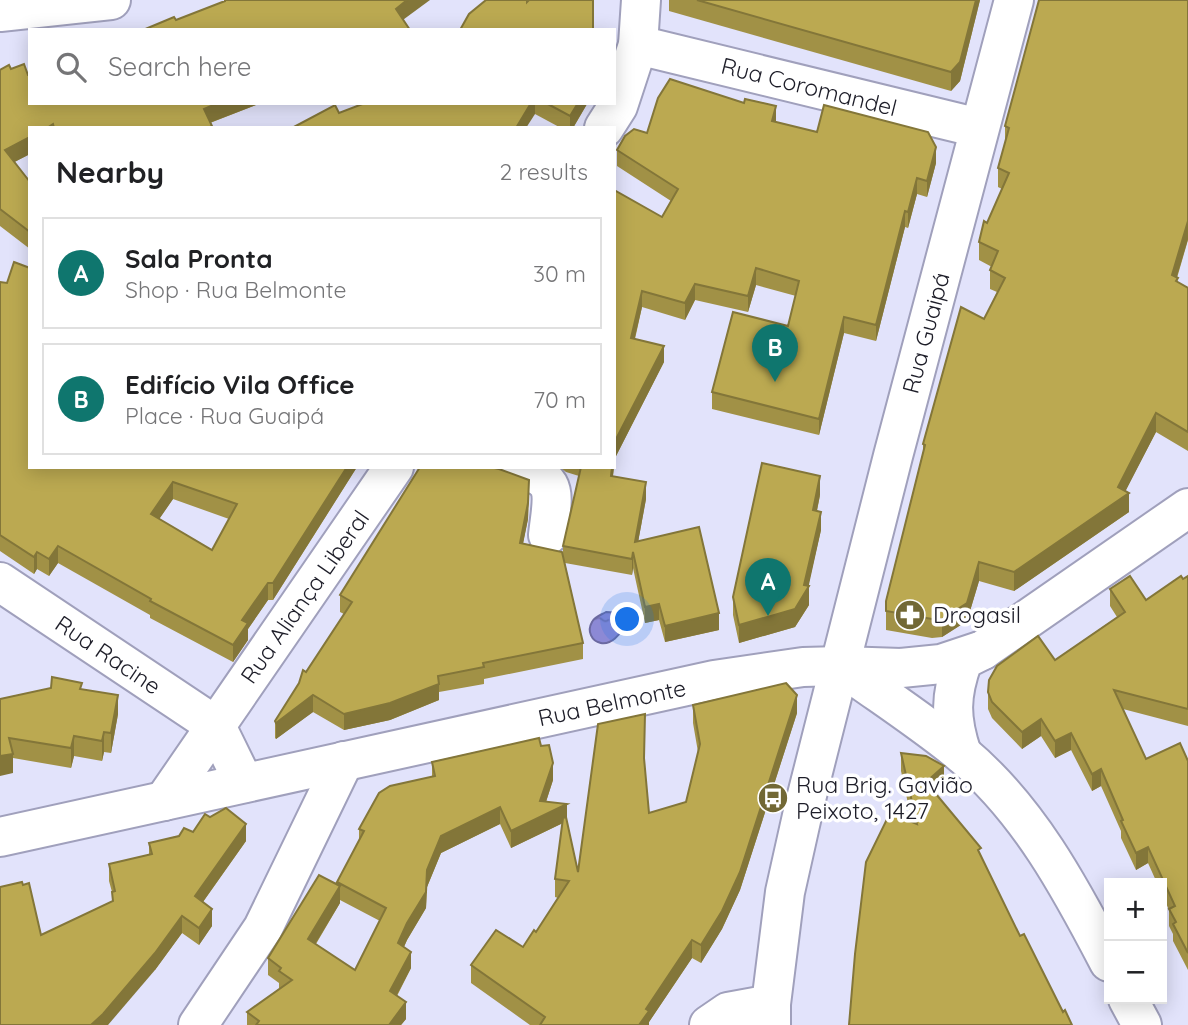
<!DOCTYPE html>
<meta charset="utf-8">
<style>
:root{--surface:#fff;--page:#f2f2f2;--text:#202124;--muted:#757577;--line:#e0e0e0;--accent:#0f766e}
body{margin:0;font-family:Quicksand,sans-serif;background:var(--page);color:var(--text)}
.controls{position:absolute;right:21px;bottom:21px;display:grid;overflow:hidden;border-radius:0px;box-shadow:0 4px 18px #0003}
.controls button{width:63px;height:63px;display:grid;place-items:center;padding:0;border:0;border-bottom:2px solid var(--line);background:var(--surface);color:var(--text);font:35px sans-serif}
.you{position:absolute;left:628px;top:620px;width:24px;height:24px;margin:-18px;border:5px solid #fff;border-radius:50%;background:#1a73e8;box-shadow:0 0 0 10px #1a73e833}
.badge{display:grid;place-items:center;width:46px;height:46px;border-radius:50%;background:var(--accent);color:#fff;font-size:23px;font-weight:700}
.pin{position:absolute;translate:-50% -58px;filter:drop-shadow(0 2px 4px #0008)}
.pin::after{content:'';position:absolute;top:37px;width:24px;height:21px;background:inherit;clip-path:polygon(0 0,100% 0,50% 100%)}
.list{margin:0;padding:0;list-style:none}
h2{display:flex;justify-content:space-between;align-items:center;height:91px;margin:0;padding:0 28px;font-size:30px}
h2 small{font-size:23px;font-weight:400;color:var(--muted)}
.list li{display:grid;grid-template-columns:46px 1fr auto;gap:21px;align-items:center;box-sizing:border-box;height:112px;margin:0 14px 14px;padding:0 14px;border:2px solid var(--line);border-radius:0px}
.list b{display:block;font-size:26px;white-space:nowrap}
.list p{margin:0;font-size:23px;white-space:nowrap;color:var(--muted)}
.list em{font-size:23px;font-style:normal;color:var(--muted)}
.icon{flex:none;width:38px;height:38px;fill:none;stroke:currentColor;stroke-width:2;stroke-linecap:round;stroke-linejoin:round}
.map{position:relative;flex:none;width:1188px;height:1025px;overflow:hidden}
.search{position:absolute;background:var(--surface);box-shadow:0 4px 18px #0003;left:28px;top:28px;width:588px;height:77px;display:flex;align-items:center;gap:18px;box-sizing:border-box;padding:0 24px;border-radius:0px;color:var(--muted);font-size:26px}
.panel{position:absolute;background:var(--surface);box-shadow:0 4px 18px #0003;left:28px;top:126px;width:588px;height:343px;border-radius:0px}
.map>svg:first-child{display:block}
.water{fill:url(#water-ripples);stroke:#6b69a1;stroke-width:2}
.lines{fill:none;stroke-linecap:round;stroke-linejoin:round}
.minor-casing{stroke:#a0a0bc;stroke-width:42}
.major-casing{stroke:#a0a0bc;stroke-width:42}
.minor{stroke:#fff;stroke-width:38}
.major{stroke:#fff;stroke-width:38}
.wall{fill:#a19146;fill-rule:evenodd}
.shaded-wall{fill:#837639}
.building{fill:#bba951;stroke:#837639;stroke-width:2;fill-rule:evenodd}
.labels{text-anchor:middle;stroke-width:7;stroke-linejoin:round;paint-order:stroke}
.street-label{font-size:23px;fill:#1d1d28;stroke:#fff}
.poi-label{font-size:23px;fill:#1d1d28;stroke:#fff;text-anchor:start}
</style>
<div class="map">
<svg width="1188" height="1025" viewBox="0 0 1188 1025">
<defs>
<pattern id="water-ripples" width="26" height="14" patternUnits="userSpaceOnUse" patternTransform="scale(1.75)"><rect width="26" height="14" fill="#8c89d5"/><path d="M2 4q2-2 4 0t4 0M15 11q2-2 4 0t4 0" fill="none" stroke="#726fad"/></pattern>
</defs>
<rect width="100%" height="100%" fill="#e2e3fb"/>
<path class="water" d="M606,612L623,613L628,616C614,661 581,641 592,622C594,617 601,615 606,612Z"/>
<g class="lines">
<g class="minor-casing">
<g id="minor">
<path d="M0,12L111,0"/>
<path d="M638,45L979,128"/>
<path d="M604,128L618,106L638,45L641,0"/>
<path d="M510,467C561,477 553,491 548,535"/>
<path d="M0,582L216,726"/>
<path d="M841,666L901,668L941,664L983,650L1188,508"/>
<path d="M216,726L244,783"/>
<path d="M164,801L394,467"/>
<path d="M198,1025L263,928L344,761"/>
<path d="M709,1025L728,1012L771,1004"/>
</g>
</g>
<g class="major-casing">
<g id="major">
<path d="M841,666C881,695 923,722 962,754C1028,809 1070,887 1109,962"/>
<path d="M962,754C950,718 950,696 963,660L983,650"/>
<path d="M0,837L714,680L803,667L841,666"/>
<path d="M1128,999L1142,1025"/>
<path d="M771,1025V1004L785,892L804,807L893,456L1014,0"/>
</g>
</g>
<use href="#minor" class="minor"/>
<use href="#major" class="major"/>
</g>
<g class="wall">
<path d="M669,0H980L960,81L951,91L669,11Z"/>
<path d="M1188,0V240L1177,278L1178,282L1188,288V451L1156,432L1125,491L1129,512L1014,591L979,581L967,621L942,637L932,638L886,630V601L923,452V444L997,292L990,289V270L992,267L979,260V242L1002,189L998,187V168L1005,142V126Z"/>
<path d="M11,69L28,75L30,103H261L210,123L212,128H30V154L14,162L30,182V249L0,226V70Z"/>
<path d="M365,103H587V104L573,128H561L535,114L339,113Z"/>
<path d="M776,122L936,163L927,197L917,194L908,228L905,227L876,341L844,333L819,435L712,409V392L788,326L796,296L756,285L748,312L695,300L685,320L642,307L635,339L664,362L615,458L613,476L646,499L638,542L719,630L665,642L659,620L645,623L633,568L632,575L565,563L583,643V659L484,679V684L439,692V700L390,720L344,730L313,712L276,739L275,738V721L344,614L340,612V595L529,496L528,519L523,543L563,555V546L579,476L566,472L560,467H614V190L662,217L671,201L617,166V150L647,133Z"/>
<path d="M0,282L30,467H357L273,600H268L248,629V640L233,662L150,618V615L58,563L49,576L37,569L34,574L0,551ZM173,499L229,519L212,550L159,519Z"/>
<path d="M820,495L817,511L821,530L808,586L809,605L795,627L739,643L733,615V597Z"/>
<path d="M1188,576V726L1123,709L1146,759L1188,761V970L1173,941V934L1169,926V910L1162,894V883H1157L1148,863L1136,870L1121,838V831L1101,786L1092,791L1071,750L1055,758L1041,736L1022,749L992,718L988,709V692L1055,660L1117,617L1110,606V589L1146,600Z"/>
<path d="M82,689L118,714L111,753L104,752L102,761L74,756L71,768L13,758V773L0,699Z"/>
<path d="M693,705L797,713L740,890L722,929L701,963L692,958L649,1022V1025H530L471,983V965L523,947L536,932L558,898L555,897V879L563,823L511,848L500,824L441,853L427,887L426,908L407,940L404,947L411,968L397,996L406,1019L401,1025H247V1012L280,988H279V983L268,975V958L337,884V882L359,841V829L432,777V762L553,780L546,802L567,821L578,872L645,732L644,763L649,813L686,802L698,752L693,723ZM340,900L380,921L355,970L316,944L340,903Z"/>
<path d="M901,753L944,784L935,792L981,856L1020,936L1063,1012L1072,1025L912,822L901,771Z"/>
<path d="M193,832L246,841L203,902L212,926L199,945L182,933L155,970L41,935L112,902V892L109,881V864L149,855V843Z"/>
</g>
<g class="shaded-wall">
<path d="M407,0H430L396,25V9Z"/>
<path d="M976,0H980L960,81L951,91V72Z"/>
<path d="M218,103H261L204,125V109Z"/>
<path d="M531,103H535V114L526,128H516Z"/>
<path d="M578,103H587V104L573,128H570V116Z"/>
<path d="M776,106V123L772,121Z"/>
<path d="M30,137V154L5,167V150Z"/>
<path d="M936,147V163L927,197V181Z"/>
<path d="M917,178V194L908,228V212Z"/>
<path d="M905,211V227L876,341V325Z"/>
<path d="M1188,221V239L1172,293V275Z"/>
<path d="M756,268V285L748,312V296Z"/>
<path d="M695,284V300L685,320V303Z"/>
<path d="M642,291V307L631,354V338Z"/>
<path d="M844,317V333L819,435V419Z"/>
<path d="M664,346V362L615,458L611,492V476L612,467H614L615,441Z"/>
<path d="M1156,413V432L1122,498L1129,493V512L1014,591V572L1118,487Z"/>
<path d="M347,467H357L273,600V583Z"/>
<path d="M820,476V495L813,529V510Z"/>
<path d="M529,480L528,519L520,559V543Z"/>
<path d="M173,482V499L151,531V514Z"/>
<path d="M646,482V499L635,559V542Z"/>
<path d="M821,512V530L808,589L809,586V605L795,627L739,643V625L804,585Z"/>
<path d="M58,546V563L49,576V559Z"/>
<path d="M37,552V569L34,574V557Z"/>
<path d="M633,552V568L632,575V559Z"/>
<path d="M979,562V581L967,621L942,637V619Z"/>
<path d="M268,583V600L248,629V640L233,662V645L242,620Z"/>
<path d="M659,604V620L645,623V607Z"/>
<path d="M719,613V630L665,642V626Z"/>
<path d="M439,684V700L390,720L344,730V714Z"/>
<path d="M118,695V714L111,753V733Z"/>
<path d="M313,695V712L276,739V723Z"/>
<path d="M797,695V713L740,890L722,929L701,963V945Z"/>
<path d="M1041,719V736L1022,749V732Z"/>
<path d="M104,732V752L102,761V741Z"/>
<path d="M1071,733V750L1055,758V741Z"/>
<path d="M74,736V756L71,768V748Z"/>
<path d="M13,754V773L0,776V756Z"/>
<path d="M553,763V780L541,817L567,804V821L511,848V831L540,801Z"/>
<path d="M944,766V784L926,800V782Z"/>
<path d="M1101,769V786L1092,791V774Z"/>
<path d="M500,807V824L441,853L427,887L426,908L407,940L398,960V943L441,836Z"/>
<path d="M246,824V841L195,913V896Z"/>
<path d="M1148,847V863L1136,870V853Z"/>
<path d="M340,886V903L308,956V939Z"/>
<path d="M212,909V926L199,945V928Z"/>
<path d="M182,916V933L155,970L108,1025H91Z"/>
<path d="M692,940V958L649,1022V1025H639L646,1009Z"/>
<path d="M411,952V968L390,1008V991Z"/>
<path d="M406,1002V1019L401,1025H389Z"/>
</g>
<g class="building">
<path d="M225,0H407L396,9L410,30H143L174,17L176,20L225,1Z"/>
<path d="M486,0H527V2L529,0H593V28L592,30H460L469,14Z"/>
<path d="M697,0H976L960,62L951,72Z"/>
<path d="M1039,0H1188V221L1172,275L1178,278L1176,281L1188,288V432L1156,413L1118,487L1129,493L1014,572L979,562L967,603L942,619H932L886,611V601L925,445L923,444L961,307L984,319L1005,278L990,270L998,251L979,242L984,221L987,223L1009,173L998,168L1009,128L1005,126Z"/>
<path d="M24,64L28,75H30V103H218L204,109L212,126L208,128H54L53,124L47,128H30V137L5,150L30,182V232L0,209V70L9,65L11,69Z"/>
<path d="M670,79L744,103L745,99L776,106L772,121L817,132L824,105L928,132L936,147L927,181L917,178L908,212L905,211L876,325L844,317L819,419L712,392L733,312L788,326L799,281L756,268L748,296L695,284L685,303L642,291L631,338L664,346L615,441L614,451V190L662,217L678,189L617,150L625,136L634,129L647,133L658,98Z"/>
<path d="M365,103H531L516,128H292L335,105L339,113Z"/>
<path d="M546,103H578L570,116Z"/>
<path d="M14,262L30,268V467H347L273,583H268L242,620L248,623L233,645L150,601L151,599L58,546L49,559L37,552L34,557L0,535V282L7,283ZM173,482L237,504L212,550L151,514Z"/>
<path d="M762,463L820,476L813,510L821,512L804,585L809,586L795,609L739,625L733,597Z"/>
<path d="M420,467H490L499,469L529,480L528,503L520,543L562,552L583,643L483,663L484,667L438,676L439,684L390,703L344,714L313,695L276,723L275,721L299,683L303,670L306,672L352,602L340,595Z"/>
<path d="M581,467H612L611,476L646,482L635,542L699,527L719,613L665,626L659,604L645,607L633,552L632,559L563,546Z"/>
<path d="M1130,576L1146,600L1181,576L1183,579L1188,576V709L1114,690L1146,759L1180,743L1188,761V953L1173,924L1176,922L1169,909L1175,906L1148,847L1136,853L1121,821L1123,820L1101,769L1092,774L1071,733L1055,741L1041,719L1022,732L992,702L988,692L989,680L997,666L1038,636L1055,660L1125,612L1110,589Z"/>
<path d="M52,677L82,683L80,689L118,695L111,733L104,732L102,741L74,736L71,748L9,738L13,754L0,756V699L51,688Z"/>
<path d="M786,683L797,695L740,872L722,911L701,945L692,940L646,1009L649,1011L639,1025H540L545,1017L471,965L496,930L523,947L534,930L536,932L569,881L555,879L563,818L566,817L578,872L598,724L645,714L644,758L649,813L686,802L700,744L693,705Z"/>
<path d="M539,738L541,746L549,745L553,763L540,801L567,804L511,831L500,807L441,836L427,870L426,892L407,923L398,943L411,952L390,991L406,1002L389,1025H256L259,1021L247,1012L292,980L279,971L281,968L268,958L319,875L340,886L308,939L355,970L386,908L337,882L364,831L359,829L379,793L390,786L435,776L432,762Z"/>
<path d="M901,753L926,756L944,766L926,782L981,848L978,850L1020,936L1024,934L1063,1012L1065,1010L1072,1025H849L855,954L866,862L890,813L917,824Z"/>
<path d="M226,808L246,824L195,896L212,909L199,928L182,916L155,953L103,1014L91,1025H0V887L22,882L23,885L29,883L41,935L113,901L112,892L115,891L109,864L152,854L149,843L179,836L184,828L193,832L205,814L210,817Z"/>
</g>
<defs>
<g id="pharmacy-disc" transform="scale(1.575)"><circle r="9.5" fill="#726835" stroke="#fff"/><path d="M-2-6h4v4h4v4h-4v4h-4v-4h-4v-4h4Z" fill="#fff"/></g>
<g id="bus-disc" transform="scale(1.575)"><circle r="9.5" fill="#726835" stroke="#fff"/><path d="M-5-6H5V4H4V6H2V4H-2V6H-4V4H-5ZM-3.5-4V0h7V-4ZM-3.5 1.2v1.5H-2V1.2ZM2 1.2v1.5H3.5V1.2Z" fill="#fff"/></g>
</defs>
<g fill-rule="evenodd">
<use href="#pharmacy-disc" x="910" y="615"/>
<use href="#bus-disc" x="773" y="798"/>
</g>
<g class="labels">
<g class="street-label">
<text transform="translate(809 87) rotate(14)" y="8">Rua Coromandel</text>
<text transform="translate(926 333) rotate(-75)" y="8">Rua Guaipá</text>
<text transform="translate(305 597) rotate(-55)" y="8">Rua Aliança Liberal</text>
<text transform="translate(108 655) rotate(34)" y="8">Rua Racine</text>
<text transform="translate(612 703) rotate(-12)" y="8">Rua Belmonte</text>
</g>
<g class="poi-label">
<text x="933" y="623">Drogasil</text>
<text x="796" y="793">Rua Brig. Gavião<tspan x="796" dy="26">Peixoto, 1427</tspan></text>
</g>
</g>
</svg>
<div class="controls">
<button>+</button>
<button>−</button>
</div>
<div class="you"></div>
<div class="pin badge" style="left:768px;top:616px">A</div>
<div class="pin badge" style="left:775px;top:382px">B</div>
<div class="search"><svg class="icon" aria-label="search" viewBox="0 0 24 24"><circle cx="10" cy="10" r="6"/><path d="M15 15l6 6"/></svg>Search here</div>
<section class="panel">
<h2>Nearby<small>2 results</small></h2>
<ul class="list">
<li><span class="badge">A</span><div><b>Sala Pronta</b><p>Shop · Rua Belmonte</p></div><em>30 m</em></li>
<li><span class="badge">B</span><div><b>Edifício Vila Office</b><p>Place · Rua Guaipá</p></div><em>70 m</em></li>
</ul>
</section>
</div>
